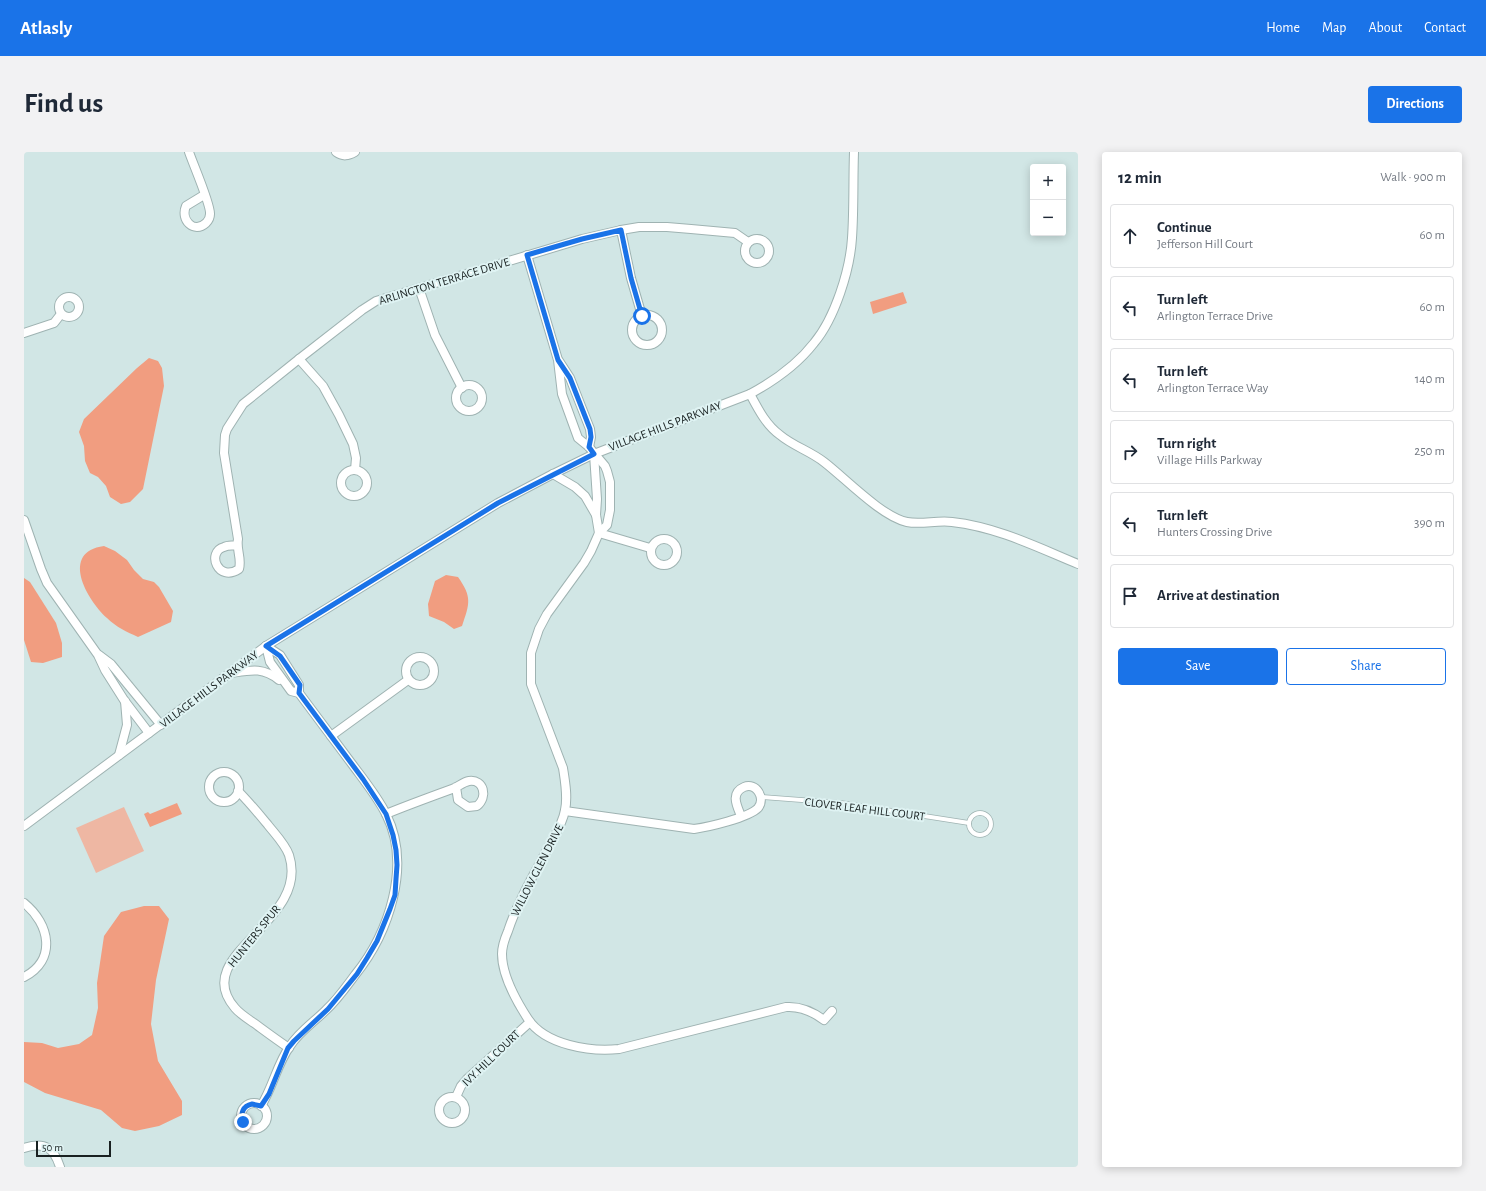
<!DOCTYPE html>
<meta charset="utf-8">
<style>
:root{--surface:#fff;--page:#f2f2f3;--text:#1f2937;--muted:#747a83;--line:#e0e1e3;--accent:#1a73e8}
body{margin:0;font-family:"Alegreya Sans",sans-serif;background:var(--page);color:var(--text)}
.controls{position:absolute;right:12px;top:12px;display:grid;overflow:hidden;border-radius:4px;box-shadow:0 2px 10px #0003}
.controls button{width:36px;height:36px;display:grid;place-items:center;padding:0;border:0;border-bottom:1px solid var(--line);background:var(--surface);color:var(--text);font:20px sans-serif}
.scale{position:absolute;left:12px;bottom:10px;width:75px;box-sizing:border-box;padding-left:4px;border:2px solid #192121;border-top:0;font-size:11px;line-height:14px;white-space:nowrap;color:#192121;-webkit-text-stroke:3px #dff3f3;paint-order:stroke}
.stop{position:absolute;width:12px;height:12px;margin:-9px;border:3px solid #1a73e8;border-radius:50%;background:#fff}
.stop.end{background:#1a73e8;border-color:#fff;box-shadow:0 1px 4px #0008}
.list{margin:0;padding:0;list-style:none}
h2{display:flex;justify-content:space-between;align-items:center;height:52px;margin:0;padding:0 16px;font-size:17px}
h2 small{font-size:13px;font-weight:400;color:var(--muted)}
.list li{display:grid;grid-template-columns:26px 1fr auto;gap:12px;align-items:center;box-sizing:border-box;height:64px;margin:0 8px 8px;padding:0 8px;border:1px solid var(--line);border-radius:4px}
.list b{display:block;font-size:15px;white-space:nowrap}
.list p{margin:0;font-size:13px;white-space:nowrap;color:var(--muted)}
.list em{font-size:13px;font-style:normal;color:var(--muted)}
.actions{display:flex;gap:8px;padding:12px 16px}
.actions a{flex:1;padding:9px 0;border:1px solid var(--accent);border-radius:4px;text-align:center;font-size:14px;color:var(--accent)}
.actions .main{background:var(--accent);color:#fff}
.icon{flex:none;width:22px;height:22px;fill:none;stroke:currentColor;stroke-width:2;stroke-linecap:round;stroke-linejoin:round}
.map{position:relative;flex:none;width:1054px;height:1015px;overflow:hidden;border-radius:4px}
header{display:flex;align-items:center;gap:24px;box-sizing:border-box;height:56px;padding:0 20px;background:var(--accent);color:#fff}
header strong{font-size:19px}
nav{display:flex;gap:22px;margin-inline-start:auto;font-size:14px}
.intro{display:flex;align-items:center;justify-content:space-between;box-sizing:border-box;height:96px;padding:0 24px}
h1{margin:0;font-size:28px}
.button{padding:10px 18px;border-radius:4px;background:var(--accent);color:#fff;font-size:14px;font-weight:700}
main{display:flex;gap:24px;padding:0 24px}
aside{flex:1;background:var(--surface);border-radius:4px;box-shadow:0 2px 10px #0003}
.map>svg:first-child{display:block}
.green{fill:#eeb7a3}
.water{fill:#f19d80}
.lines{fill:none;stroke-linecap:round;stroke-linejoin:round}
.service-casing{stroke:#9fb3b2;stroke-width:5.5}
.minor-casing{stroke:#9fb3b2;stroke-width:10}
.service{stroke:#fff;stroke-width:4}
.minor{stroke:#fff;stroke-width:8}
.route{stroke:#1a73e8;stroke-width:5}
.labels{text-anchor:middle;stroke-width:4;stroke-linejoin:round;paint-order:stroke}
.street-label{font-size:12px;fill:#192121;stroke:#dff3f3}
</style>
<header>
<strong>Atlasly</strong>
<nav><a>Home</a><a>Map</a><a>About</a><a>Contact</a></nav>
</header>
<div class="intro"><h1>Find us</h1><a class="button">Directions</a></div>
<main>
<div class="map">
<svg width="1054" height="1015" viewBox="0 0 1054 1015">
<rect width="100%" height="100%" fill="#d1e6e5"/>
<path class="green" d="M100,655L120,699L72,721L52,676Z"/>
<g class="water">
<path d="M879,140L883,151L849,162L846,150Z"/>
<path d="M125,206L134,209L138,216L140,234L119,337L106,350L97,352L86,345L82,334L74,325L66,321L61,309L60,294L55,280L60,267L113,216Z"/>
<path d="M80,394L91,399L103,408L110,418L119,427L130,430L135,435L149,459L147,470L114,485C103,480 92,475 83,466C62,447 36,400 80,394Z"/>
<path d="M422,423L434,425C448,445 446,451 438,474L430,477L420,470L405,464L404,452L411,429Z"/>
<path d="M0,426L6,430L32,471L38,491V505L19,511L7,510L0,488Z"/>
<path d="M153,651L158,662L126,675L120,662L124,660L126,662Z"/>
<path d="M120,754H135L145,767L132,828L127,872L134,909L158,949V963L135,974L111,979L98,976L77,958L21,941L0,930V890L18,891L34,896L55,892L68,883L74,856L73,831L80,784L97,760Z"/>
</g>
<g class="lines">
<g class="service-casing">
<g id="service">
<path d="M737,645L817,651L945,671"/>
<circle cx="956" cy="672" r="11"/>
</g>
</g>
<g class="minor-casing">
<g id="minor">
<path d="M165,0C169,12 187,53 186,62C186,65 184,69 182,71C170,82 156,68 162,54L180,43"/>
<path d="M312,0C319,5 324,4 331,0"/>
<path d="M597,78L607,126L618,164"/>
<circle cx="733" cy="99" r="12"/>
<path d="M503,103L534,208L538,242L554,286L565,295L581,314L583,319L586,330V358L583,373L575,381L626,396"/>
<path d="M395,136L411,183L438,236"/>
<circle cx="45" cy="155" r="10"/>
<circle cx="623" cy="178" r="15"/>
<path d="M0,181L30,171L37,162"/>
<path d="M275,207L299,234L315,263L329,292L332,306L331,318"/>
<path d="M535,209L546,226L566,277L567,285L565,295"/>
<circle cx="445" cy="246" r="13"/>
<path d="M726,242C734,257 742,273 756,283C769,294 786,299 800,310C821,326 858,365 883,370C897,373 913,368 928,370C973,375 1013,395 1054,412"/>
<path d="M570,302L573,347L572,363L575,381L567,399L560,411L523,462L515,477L507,501V532L539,616C541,629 544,645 541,658C539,671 531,683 525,694C510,722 494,749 484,779C481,786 478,795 478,802C478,823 493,850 504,867C521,893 566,900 595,897L762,855C776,854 788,859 800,868L808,859"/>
<circle cx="330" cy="331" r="13"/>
<path d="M529,322L551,335L561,344L572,363"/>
<path d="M0,368L17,417L23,431L74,503L81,518L100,548L125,581"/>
<circle cx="640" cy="400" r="13"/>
<path d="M213,393C209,394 204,393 200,395C182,400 194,431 215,417C218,406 212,398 214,387L200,301L201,283L203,277L219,252L275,207L338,158L352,149L558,87L597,78L615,75H643L667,77L711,81L724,90"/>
<path d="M242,494L256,503L275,533V541"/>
<path d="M75,503L87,512L137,573"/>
<circle cx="396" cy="519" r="14"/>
<path d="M208,521C227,518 239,515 255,528"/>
<path d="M307,584L384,528"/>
<path d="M95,603L103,573L101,549"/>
<circle cx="200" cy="635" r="15"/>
<path d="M214,639C225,650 234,661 244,673C251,682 261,692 265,703C287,771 164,802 211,856C216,862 224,867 230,871C241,879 253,888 265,896"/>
<path d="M541,659L670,677C684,675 724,666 734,656C742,646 732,630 720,635C706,641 713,654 717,664"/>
<path d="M362,662C384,653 406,645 428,637C434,635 439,630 445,629C460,627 464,645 453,654L444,655L434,648L432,635"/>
<path d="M0,674L242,494L474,351L529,322L570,302L726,242C750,229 773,213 790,191C811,166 826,118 828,86C830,57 829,28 830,0"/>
<path d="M0,751C26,772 33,808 0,825"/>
<circle cx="428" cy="958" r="13"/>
<path d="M432,945L437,934L443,927L506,870"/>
<circle cx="230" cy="964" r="13"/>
<path d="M237,954C249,935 253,912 266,894C275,880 290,870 302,858C313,848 322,835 331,823C365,781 388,713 362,662C353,644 339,627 328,612C310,588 293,565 275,541L267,539L246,510L242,494"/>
<path d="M0,996C21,989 30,996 36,1015"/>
</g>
</g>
<use href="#service" class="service"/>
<use href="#minor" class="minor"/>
</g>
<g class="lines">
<path class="route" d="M219,970C216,961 219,954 228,952L237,954L245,942L264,896L270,889L304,857L333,822L343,806L353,789L366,757L371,743L372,727L373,713L372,698L369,683L362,662L339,627L275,541L276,533L256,504L242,494L474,351L570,302L565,295L567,285L566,277L546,226L534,208L503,103L558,87L597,78L607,126L618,164"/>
</g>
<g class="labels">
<g class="street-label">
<text transform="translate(420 129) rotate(-17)" y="4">ARLINGTON TERRACE DRIVE</text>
<text transform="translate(641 274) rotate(-21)" y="4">VILLAGE HILLS PARKWAY</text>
<text transform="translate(185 537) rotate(-37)" y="4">VILLAGE HILLS PARKWAY</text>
<text transform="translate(841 657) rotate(7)" y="4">CLOVER LEAF HILL COURT</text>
<text transform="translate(513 718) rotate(-63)" y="4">WILLOW GLEN DRIVE</text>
<text transform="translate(230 784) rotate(-51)" y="4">HUNTERS SPUR</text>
<text transform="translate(467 906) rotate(-44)" y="4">IVY HILL COURT</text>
</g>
</g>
</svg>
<div class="controls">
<button>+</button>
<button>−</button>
</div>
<div class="scale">50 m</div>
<div class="stop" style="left:618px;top:164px"></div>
<div class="stop end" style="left:219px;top:970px"></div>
</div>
<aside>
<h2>12 min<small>Walk · 900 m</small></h2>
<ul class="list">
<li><svg class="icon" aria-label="ahead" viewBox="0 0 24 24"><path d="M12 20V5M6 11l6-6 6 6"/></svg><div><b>Continue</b><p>Jefferson Hill Court</p></div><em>60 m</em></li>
<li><svg class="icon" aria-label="left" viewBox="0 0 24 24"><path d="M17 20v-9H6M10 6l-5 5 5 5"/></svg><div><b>Turn left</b><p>Arlington Terrace Drive</p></div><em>60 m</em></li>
<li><svg class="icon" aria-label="left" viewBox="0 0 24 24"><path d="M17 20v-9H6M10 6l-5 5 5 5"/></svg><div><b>Turn left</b><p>Arlington Terrace Way</p></div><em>140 m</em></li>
<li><svg class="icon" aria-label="right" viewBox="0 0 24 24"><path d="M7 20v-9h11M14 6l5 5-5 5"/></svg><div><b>Turn right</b><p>Village Hills Parkway</p></div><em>250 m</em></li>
<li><svg class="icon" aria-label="left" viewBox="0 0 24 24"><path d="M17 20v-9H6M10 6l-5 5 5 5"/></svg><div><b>Turn left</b><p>Hunters Crossing Drive</p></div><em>390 m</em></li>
<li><svg class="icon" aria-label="arrive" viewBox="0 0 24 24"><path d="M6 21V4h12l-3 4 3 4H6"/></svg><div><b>Arrive at destination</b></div></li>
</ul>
<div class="actions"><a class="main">Save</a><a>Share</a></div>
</aside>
</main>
